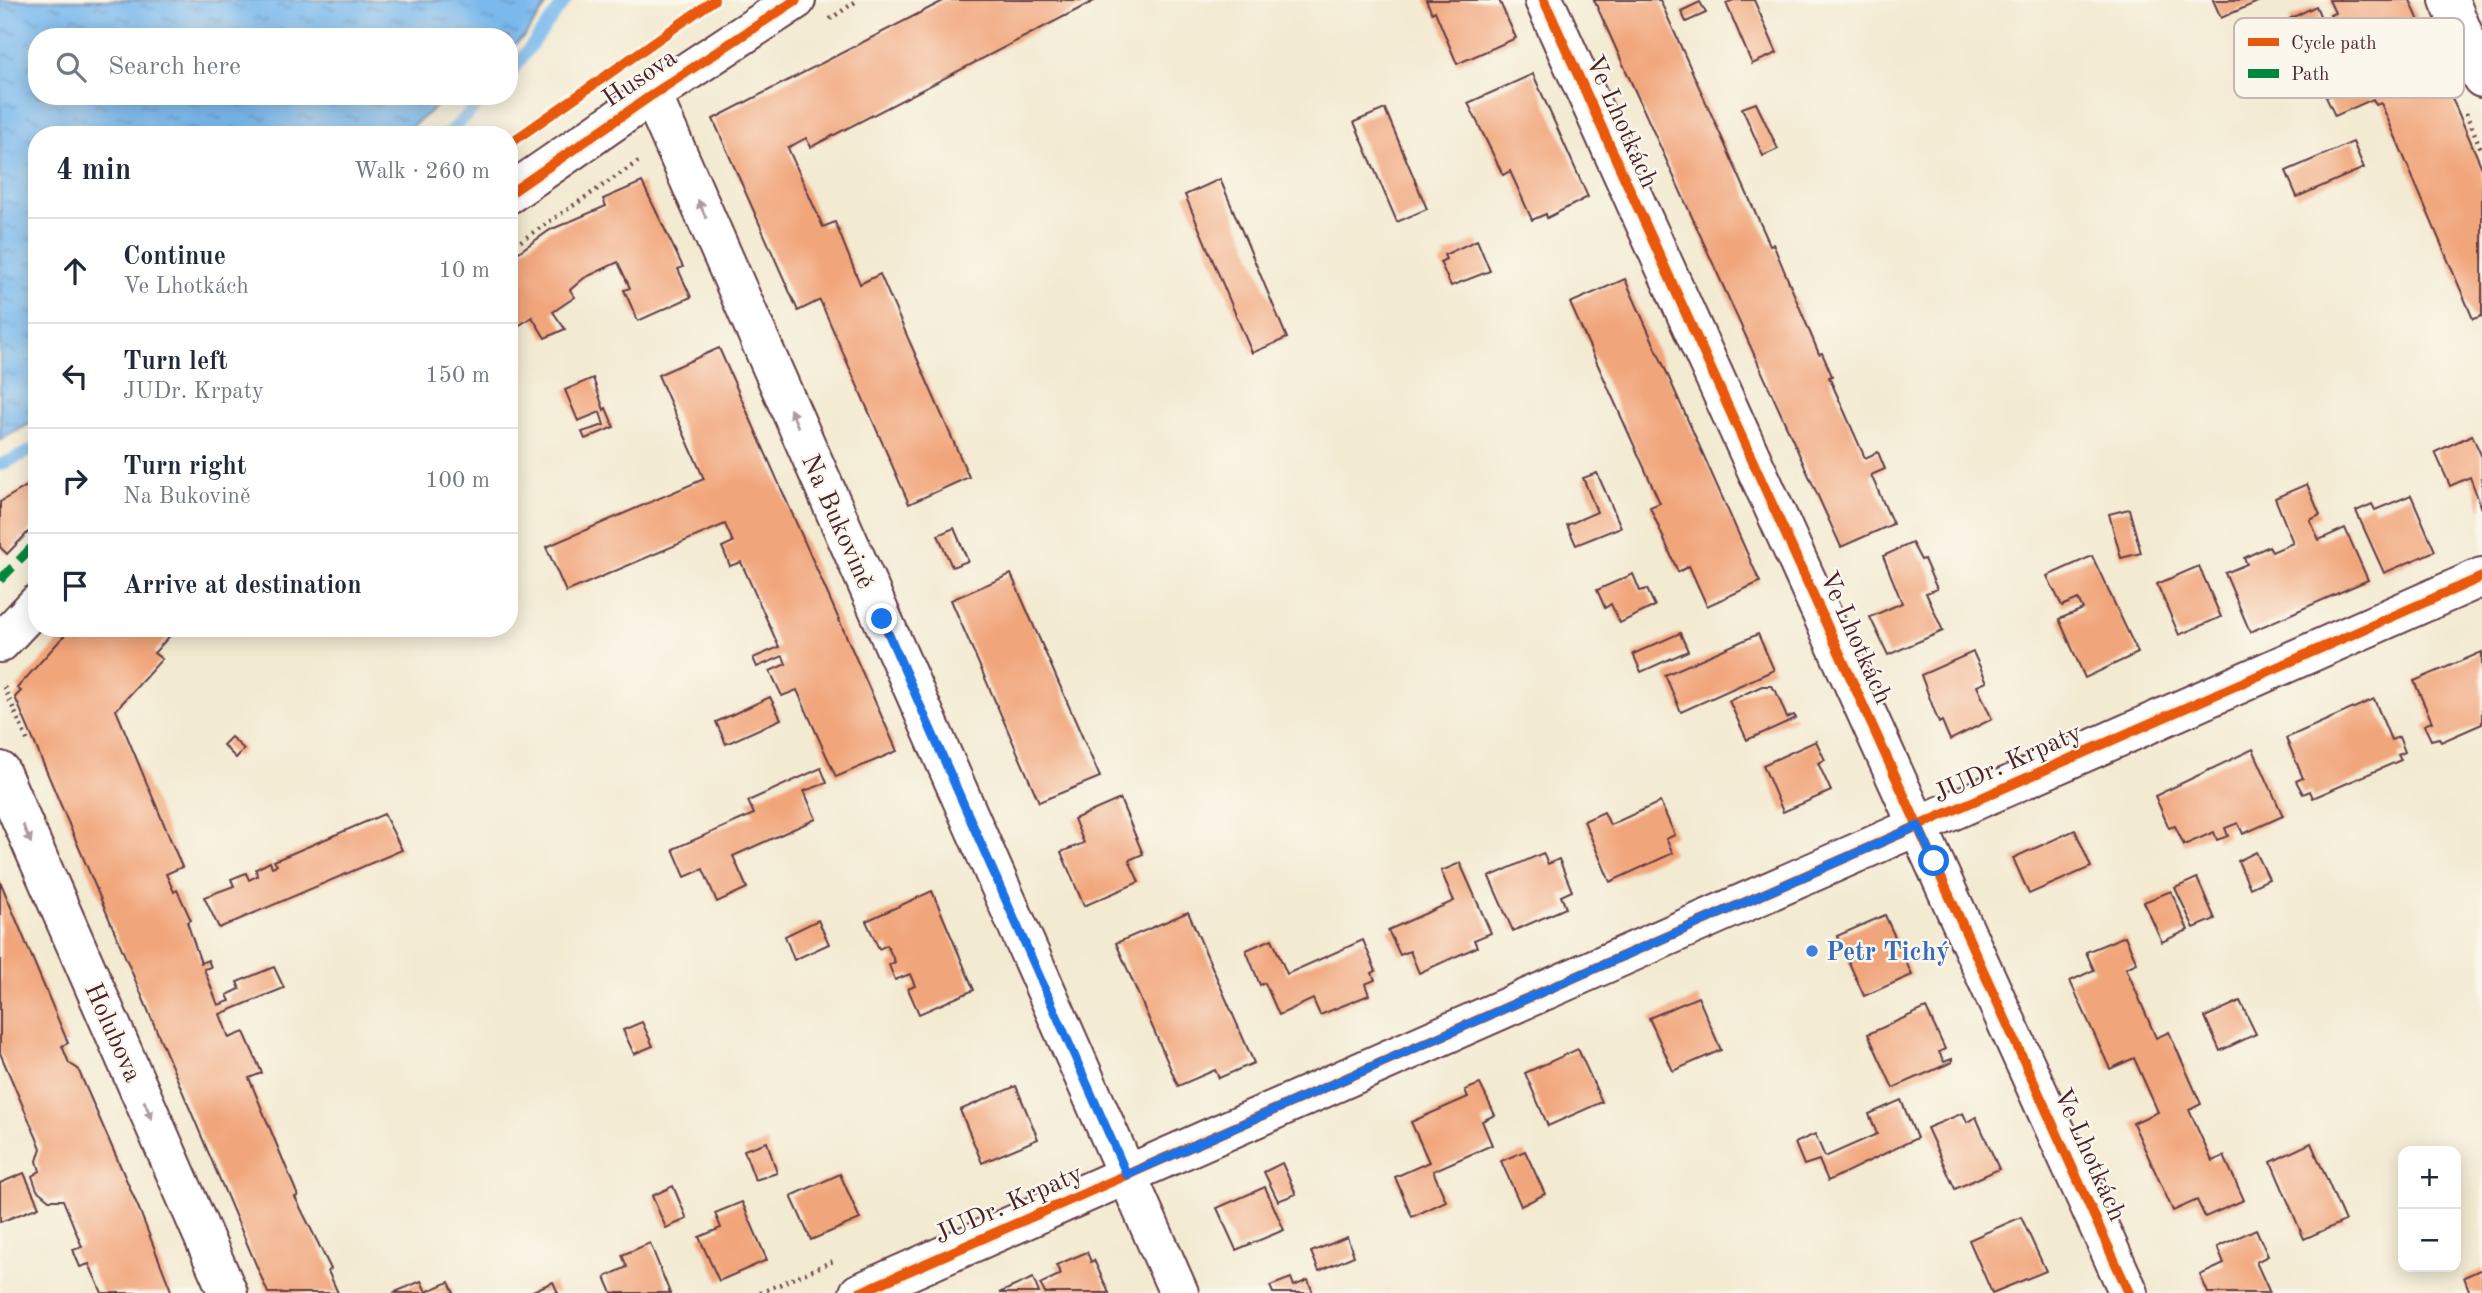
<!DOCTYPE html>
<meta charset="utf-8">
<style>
:root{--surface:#fff;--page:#f2f2f3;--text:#1f2937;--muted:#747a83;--line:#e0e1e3}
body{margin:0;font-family:"Old Standard TT",serif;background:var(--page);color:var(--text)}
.controls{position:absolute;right:21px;bottom:21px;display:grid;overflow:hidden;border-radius:14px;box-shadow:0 4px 18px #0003}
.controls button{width:63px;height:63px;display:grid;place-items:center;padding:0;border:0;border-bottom:2px solid var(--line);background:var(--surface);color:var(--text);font:35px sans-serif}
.stop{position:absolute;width:21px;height:21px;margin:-16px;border:5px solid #1a73e8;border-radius:50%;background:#fff}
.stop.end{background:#1a73e8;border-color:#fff;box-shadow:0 2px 7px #0008}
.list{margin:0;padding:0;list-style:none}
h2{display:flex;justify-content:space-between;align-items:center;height:91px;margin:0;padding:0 28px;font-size:30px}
h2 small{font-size:23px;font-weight:400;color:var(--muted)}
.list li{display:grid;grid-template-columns:46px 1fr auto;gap:21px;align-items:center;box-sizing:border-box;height:105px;padding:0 28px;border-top:2px solid var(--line)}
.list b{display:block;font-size:26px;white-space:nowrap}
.list p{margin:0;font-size:23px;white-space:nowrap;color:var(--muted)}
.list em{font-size:23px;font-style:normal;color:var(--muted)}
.icon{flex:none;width:38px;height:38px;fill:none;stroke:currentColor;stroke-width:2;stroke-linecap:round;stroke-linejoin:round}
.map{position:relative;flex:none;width:2482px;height:1293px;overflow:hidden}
.search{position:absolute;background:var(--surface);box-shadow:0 4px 18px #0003;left:28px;top:28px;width:490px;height:77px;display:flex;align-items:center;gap:18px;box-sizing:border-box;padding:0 24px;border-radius:28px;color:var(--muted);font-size:26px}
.panel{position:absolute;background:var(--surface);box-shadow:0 4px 18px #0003;left:28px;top:126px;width:490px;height:511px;border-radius:28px}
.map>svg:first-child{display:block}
.water{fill:url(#water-ripples);stroke:#626c8c;stroke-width:2}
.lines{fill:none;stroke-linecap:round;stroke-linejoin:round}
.stream{stroke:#7ab9ed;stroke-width:12}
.building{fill:#f1a57a}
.minor-casing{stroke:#633d44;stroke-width:42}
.path{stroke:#633d44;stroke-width:4.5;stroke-dasharray:2 5;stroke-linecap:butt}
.minor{stroke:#fff;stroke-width:38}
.quiet{stroke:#00873e;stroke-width:9;stroke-dasharray:18 9;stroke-linecap:butt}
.cycleway-casing{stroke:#fbf7ec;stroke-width:15}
.cycleway{stroke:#e8590c;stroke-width:10}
.oneway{fill:#ae9aa0}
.route{stroke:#1a73e8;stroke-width:9}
.shop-dot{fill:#3f7fe0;stroke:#fbf7ec;stroke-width:2.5}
.labels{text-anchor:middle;stroke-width:5;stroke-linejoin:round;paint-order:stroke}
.street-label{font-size:26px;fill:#4a1f2b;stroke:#fbf7ec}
.shop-label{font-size:26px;font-weight:bold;fill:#366cbe;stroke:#fbf7ec;text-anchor:start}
.key{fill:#fbf7ec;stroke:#c6b6b2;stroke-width:2}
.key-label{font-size:19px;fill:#4a1f2b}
</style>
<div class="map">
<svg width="2482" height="1293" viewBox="0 0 2482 1293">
<defs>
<pattern id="water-ripples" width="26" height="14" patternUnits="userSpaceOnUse" patternTransform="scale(1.75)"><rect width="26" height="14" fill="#7ab9ed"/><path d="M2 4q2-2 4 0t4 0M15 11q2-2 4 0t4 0" fill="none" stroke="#6696c0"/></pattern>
</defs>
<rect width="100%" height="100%" fill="#fbf7ec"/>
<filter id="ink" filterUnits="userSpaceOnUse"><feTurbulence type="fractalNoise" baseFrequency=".0143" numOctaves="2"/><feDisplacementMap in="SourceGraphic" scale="14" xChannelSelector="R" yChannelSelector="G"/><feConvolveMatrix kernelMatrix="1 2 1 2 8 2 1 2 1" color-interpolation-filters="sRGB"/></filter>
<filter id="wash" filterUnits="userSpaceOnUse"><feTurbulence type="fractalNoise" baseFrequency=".00686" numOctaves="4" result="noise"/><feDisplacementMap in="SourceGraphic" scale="28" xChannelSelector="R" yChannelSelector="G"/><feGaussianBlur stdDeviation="1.57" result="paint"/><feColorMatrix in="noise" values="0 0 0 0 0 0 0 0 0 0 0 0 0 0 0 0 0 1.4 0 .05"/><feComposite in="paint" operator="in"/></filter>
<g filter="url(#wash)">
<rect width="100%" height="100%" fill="#f3ead2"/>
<path class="water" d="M0,0H550L525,36L509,49V37H37V96H449L401,135H37V420L0,440Z"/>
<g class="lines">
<g class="stream">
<path d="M509,75L566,0"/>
<path d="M447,135L487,96"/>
<path d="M0,465L37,448"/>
</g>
</g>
<g id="blocks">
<g class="building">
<path d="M945,0H1096L811,147L806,138L788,148L823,227L835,222L860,284L880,274L969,477L909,504L820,300L798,311L713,119Z"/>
<path d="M1426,0H1499L1516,38L1457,64L1435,11L1432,13Z"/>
<path d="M1594,0H1660L1770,245L1773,244L1819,354L1822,353L1832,376L1829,377L1865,458L1878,452L1885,469L1871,475L1893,524L1841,547Z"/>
<path d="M1734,0H1754L1777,53L1752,64L1726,3Z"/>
<path d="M2213,0H2262L2221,18Z"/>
<path d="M2329,0H2410L2482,168V316L2473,319L2381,103L2376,105L2373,99L2335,116L2326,97L2365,80L2362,75L2367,72L2357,49L2346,55L2340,42L2352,36L2348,29L2338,33L2330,15L2335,13Z"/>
<path d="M1700,2L1706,13L1686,22L1681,11Z"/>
<path d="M2316,6L2321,18L2294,30L2289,19Z"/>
<path d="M1533,74L1588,197L1547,218L1546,214L1532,220L1510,171L1503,175L1468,103Z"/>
<path d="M1756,103L1778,149L1763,156L1742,108Z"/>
<path d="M1385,109L1427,209L1397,222L1354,122Z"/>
<path d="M2353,142L2364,168L2297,197L2286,171Z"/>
<path d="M1220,179L1287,338L1252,353L1185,195Z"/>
<path d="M642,182L683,267L678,269L691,297L638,321L624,290L630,288L618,262L584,278L570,290L575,297L553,312L565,329L545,338L532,317L509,332V259L550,230L606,206L603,199Z"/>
<path d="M1477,240L1490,271L1451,286L1440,262L1446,259L1444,255Z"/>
<path d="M1625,279L1760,582L1707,606L1689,566L1678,572L1650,507L1660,503L1570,303Z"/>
<path d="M719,348L897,751L836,777L797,690L782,696L770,671L786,664L783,656L757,667L753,658L779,647L741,562L730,566L722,547L733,542L725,524L566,592L546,547L704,479L658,375Z"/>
<path d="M593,378L604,410L606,408L614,427L585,439L582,432L604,425L600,412L578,421L565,390Z"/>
<path d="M2472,435L2482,457V509L2470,477L2450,486L2435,452Z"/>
<path d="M1597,473L1621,527L1576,545L1567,525L1597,512L1583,478Z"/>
<path d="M37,480V523L7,554L0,547V502Z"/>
<path d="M2307,484L2320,515L2310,520L2319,540L2345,528L2368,580L2250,632L2225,573L2247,564L2244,558L2269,546L2272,552L2293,543L2275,498Z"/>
<path d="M2411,495L2435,551L2384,573L2356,511L2372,504L2375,510Z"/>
<path d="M2129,509L2141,553L2121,558L2109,514Z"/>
<path d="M954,528L968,561L952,567L938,535Z"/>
<path d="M1912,543L1921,560L1924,559L1937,589L1926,593L1943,631L1888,655L1870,617L1902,603L1883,556Z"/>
<path d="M2092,556L2138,653L2085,678L2059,619L2083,609L2078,599L2062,606L2047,576Z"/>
<path d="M2199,566L2221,617L2179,635L2157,584Z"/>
<path d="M1011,574L1100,777L1039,802L951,600Z"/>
<path d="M1633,574L1640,591L1647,589L1655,606L1620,623L1611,604L1605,608L1597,590Z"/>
<path d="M71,628H177L154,653L162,659L116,710L182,867L166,874L174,892L177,890L191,920L187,922L201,963L208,960L211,967L204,969L218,1005L230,1001L227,995L240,989L237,982L274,967L284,988L220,1014L229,1038L244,1032L262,1073L249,1078L298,1196L295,1197L331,1269L328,1271L338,1293H268L15,697L21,691L17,688Z"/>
<path d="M1680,633L1688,651L1641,672L1633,654Z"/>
<path d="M1758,634L1774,670L1681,712L1665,675Z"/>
<path d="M1973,652L1987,682L1977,686L1992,719L1950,740L1942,721L1939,723L1921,675Z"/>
<path d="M2482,652V724L2441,742L2439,738L2431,740L2424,725L2432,722L2414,681Z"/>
<path d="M1762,686H1771L1776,691L1787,718L1794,715L1796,718L1747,740L1729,701Z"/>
<path d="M770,697L781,719L726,744L716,722Z"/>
<path d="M2374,699L2391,740L2399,737L2405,752L2398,755L2401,760L2313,798L2310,791L2303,794L2296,781L2303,778L2286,738Z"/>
<path d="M231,737L244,749L236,758L223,745Z"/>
<path d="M1816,741L1825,760L1818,763L1831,791L1783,812L1763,765Z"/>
<path d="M2253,749L2283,816L2243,834L2238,823L2225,828L2228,836L2217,840L2214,832L2184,845L2175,826L2169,828L2155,796Z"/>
<path d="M821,768L827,783L804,791L816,819L733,856L747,888L717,902L703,869L685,877L673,849L754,814L748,801Z"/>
<path d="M1120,799L1143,854L1129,860L1139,882L1084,906L1061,852L1084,843L1074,819Z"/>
<path d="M1660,802L1675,835L1666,839L1673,853L1610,882L1584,821L1604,812L1610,825Z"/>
<path d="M384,814L402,850L219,928L204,897L234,886L231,879L246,873L249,880L257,876L256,869L270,862L272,867L277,865L274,861Z"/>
<path d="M2075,830L2091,867L2029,894L2013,858Z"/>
<path d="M2256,852L2269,879L2250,888L2238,861Z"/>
<path d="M1543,853L1548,864L1559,859L1572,891L1561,896L1566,908L1513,931L1489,877Z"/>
<path d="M1460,863L1491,933L1474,940L1477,947L1419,973L1410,951L1400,955L1388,930L1454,901L1441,871Z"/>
<path d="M2197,878L2215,919L2194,928L2175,888Z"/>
<path d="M0,881L68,1043L62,1046L69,1063L78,1069L139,1209L172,1293H102L89,1264L80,1267L73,1250L82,1247L63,1200H49L37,1190L32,1176L40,1171L37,1161L41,1148L0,1053Z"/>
<path d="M932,891L974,990L919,1014L908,989L915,986L910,974L895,980L889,965L895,962L887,945L879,949L866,921Z"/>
<path d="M2171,891L2188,930L2162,942L2144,902Z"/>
<path d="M1188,912L1254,1063L1219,1078L1215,1070L1178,1086L1116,943Z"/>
<path d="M1885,915L1912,975L1864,996L1837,936Z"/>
<path d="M818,920L829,944L794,960L785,936Z"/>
<path d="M2125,936L2137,963L2126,968L2156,1038L2169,1032L2201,1104L2189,1110L2212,1161L2224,1156L2244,1200L2205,1217L2197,1200L2173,1211L2133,1123L2158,1112L2134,1058L2110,1069L2070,981L2094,970L2086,952Z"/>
<path d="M1272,939L1287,974L1363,940L1376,971L1372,973L1375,980L1365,984L1369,995L1320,1015L1313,999L1279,1015L1265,983L1260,985L1246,950Z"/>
<path d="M1698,997L1721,1050L1673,1071L1649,1018Z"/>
<path d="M2240,1001L2256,1034L2220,1051L2205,1017Z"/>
<path d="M1926,1008L1945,1049L1939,1052L1944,1062L1952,1059V1062L1893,1088L1868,1034Z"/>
<path d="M642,1022L653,1046L634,1054L623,1030Z"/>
<path d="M1578,1049L1602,1102L1548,1126L1525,1073Z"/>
<path d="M1480,1084L1495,1115L1482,1121L1492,1145L1433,1171L1446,1201L1412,1217L1395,1177L1429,1162L1411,1122L1468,1097L1465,1090Z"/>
<path d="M1016,1086L1038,1139L982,1163L960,1110Z"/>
<path d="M1901,1100L1917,1138L1828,1181L1819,1160L1804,1165L1795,1143L1815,1134L1825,1157L1877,1134L1869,1114Z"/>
<path d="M1963,1113L1967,1122L1976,1117L1999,1169L1955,1189L1927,1128Z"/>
<path d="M767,1142L777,1173L755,1180L744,1150Z"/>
<path d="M2311,1143L2345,1221L2304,1239L2271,1162Z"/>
<path d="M1525,1151L1545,1194L1521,1206L1501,1161Z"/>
<path d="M1282,1163L1296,1194L1278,1201L1264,1172Z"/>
<path d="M24,1173L39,1207L0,1222V1183Z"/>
<path d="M840,1174L860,1219L811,1240L791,1196Z"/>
<path d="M673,1186L687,1219L666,1228L652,1196Z"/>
<path d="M1265,1187L1284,1230L1236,1250L1217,1208Z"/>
<path d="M742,1202L767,1260L719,1281L699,1237L721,1228L715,1213Z"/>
<path d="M2021,1217L2046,1271L1992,1293L1969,1240Z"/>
<path d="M2256,1229L2268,1256L2256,1262L2270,1293H2208L2200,1275L2224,1264L2217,1247Z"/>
<path d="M1347,1237L1354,1256L1319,1271L1311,1252Z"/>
<path d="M650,1243L670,1293H612L605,1277L627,1267L622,1255Z"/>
<path d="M1087,1252L1091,1262L1094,1260L1109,1293H1045L1040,1284L1061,1274L1056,1265Z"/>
<path d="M2482,1269V1293H2470L2464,1277Z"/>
<path d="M1033,1278L1039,1293H999Z"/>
<path d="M1291,1278L1294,1286L1308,1280L1313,1293H1273L1270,1286Z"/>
<path d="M421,1281L426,1292L449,1282L454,1293H393Z"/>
<path d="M553,1282L558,1293H528Z"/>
</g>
</g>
</g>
<g filter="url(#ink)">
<use href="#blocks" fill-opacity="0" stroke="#633d44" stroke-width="2"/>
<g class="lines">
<g class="minor-casing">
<g id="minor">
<path d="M1544,0L2129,1293"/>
<path d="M2449,0L2482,78"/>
<path d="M652,95L1179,1293"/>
<path d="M509,194L652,95L796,0"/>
<path d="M0,643L37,604"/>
<path d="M0,771L228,1293"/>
<path d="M859,1293L2482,577"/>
</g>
</g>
<g class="path">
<path d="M830,19L858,0"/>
<path d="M2466,113L2482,151"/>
<path d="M509,249L639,161"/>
<path d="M4,687L28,742"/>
<path d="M760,1293L833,1261"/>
</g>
<use href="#minor" class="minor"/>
<path class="quiet" d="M0,580L37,542"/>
<g class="cycleway-casing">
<g id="cycleway">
<path d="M1544,0L2129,1293"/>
<path d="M509,144L714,0"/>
<path d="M509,194L652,95L796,0"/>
<path d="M859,1293L2482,577"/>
</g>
</g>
<use href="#cycleway" class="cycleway"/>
</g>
<defs><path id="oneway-solid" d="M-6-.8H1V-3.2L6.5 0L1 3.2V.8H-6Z" transform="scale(1.75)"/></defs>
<g class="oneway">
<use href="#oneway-solid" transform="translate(702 209) rotate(-114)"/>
<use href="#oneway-solid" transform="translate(794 418) rotate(-114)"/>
<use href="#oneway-solid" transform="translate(27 834) rotate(66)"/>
<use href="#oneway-solid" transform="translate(148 1110) rotate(66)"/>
</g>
</g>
<g class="lines" filter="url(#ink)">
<path class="route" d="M882,619L1127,1175L1918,826L1934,861"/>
</g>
<circle class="shop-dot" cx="1812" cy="951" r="7"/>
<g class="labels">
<g class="street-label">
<text transform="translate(639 77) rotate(-34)" y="9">Husova</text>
<text transform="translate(1623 121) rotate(66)" y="9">Ve Lhotkách</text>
<text transform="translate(839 521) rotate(66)" y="9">Na Bukovině</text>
<text transform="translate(1857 637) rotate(66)" y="9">Ve Lhotkách</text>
<text transform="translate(2007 762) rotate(-24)" y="9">JUDr. Krpaty</text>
<text transform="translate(114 1032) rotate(66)" y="9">Holubova</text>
<text transform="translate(2091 1154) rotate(66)" y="9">Ve Lhotkách</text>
<text transform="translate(1008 1203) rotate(-24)" y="9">JUDr. Krpaty</text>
</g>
<g class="shop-label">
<text x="1826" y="960">Petr Tichý</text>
</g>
</g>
<rect x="2234" y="18" width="230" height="80" rx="10" class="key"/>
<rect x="2248" y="38" width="31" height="8" fill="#e8590c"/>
<rect x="2248" y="69" width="31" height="9" fill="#00873e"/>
<g class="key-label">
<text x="2291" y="49">Cycle path</text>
<text x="2291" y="80">Path</text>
</g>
</svg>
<div class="controls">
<button>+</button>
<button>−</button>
</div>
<div class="stop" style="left:1934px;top:861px"></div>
<div class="stop end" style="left:882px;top:619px"></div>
<div class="search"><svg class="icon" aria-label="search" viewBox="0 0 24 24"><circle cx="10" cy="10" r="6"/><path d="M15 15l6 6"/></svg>Search here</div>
<section class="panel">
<h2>4 min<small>Walk · 260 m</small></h2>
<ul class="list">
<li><svg class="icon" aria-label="ahead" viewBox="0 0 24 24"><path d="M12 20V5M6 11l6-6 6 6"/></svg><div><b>Continue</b><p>Ve Lhotkách</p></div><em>10 m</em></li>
<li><svg class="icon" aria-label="left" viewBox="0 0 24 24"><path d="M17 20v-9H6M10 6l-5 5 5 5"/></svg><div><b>Turn left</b><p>JUDr. Krpaty</p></div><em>150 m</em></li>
<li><svg class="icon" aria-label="right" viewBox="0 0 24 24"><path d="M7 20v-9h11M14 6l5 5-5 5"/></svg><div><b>Turn right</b><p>Na Bukovině</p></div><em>100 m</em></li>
<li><svg class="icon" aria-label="arrive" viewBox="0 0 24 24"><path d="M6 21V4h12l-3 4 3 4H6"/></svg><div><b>Arrive at destination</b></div></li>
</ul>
</section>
</div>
